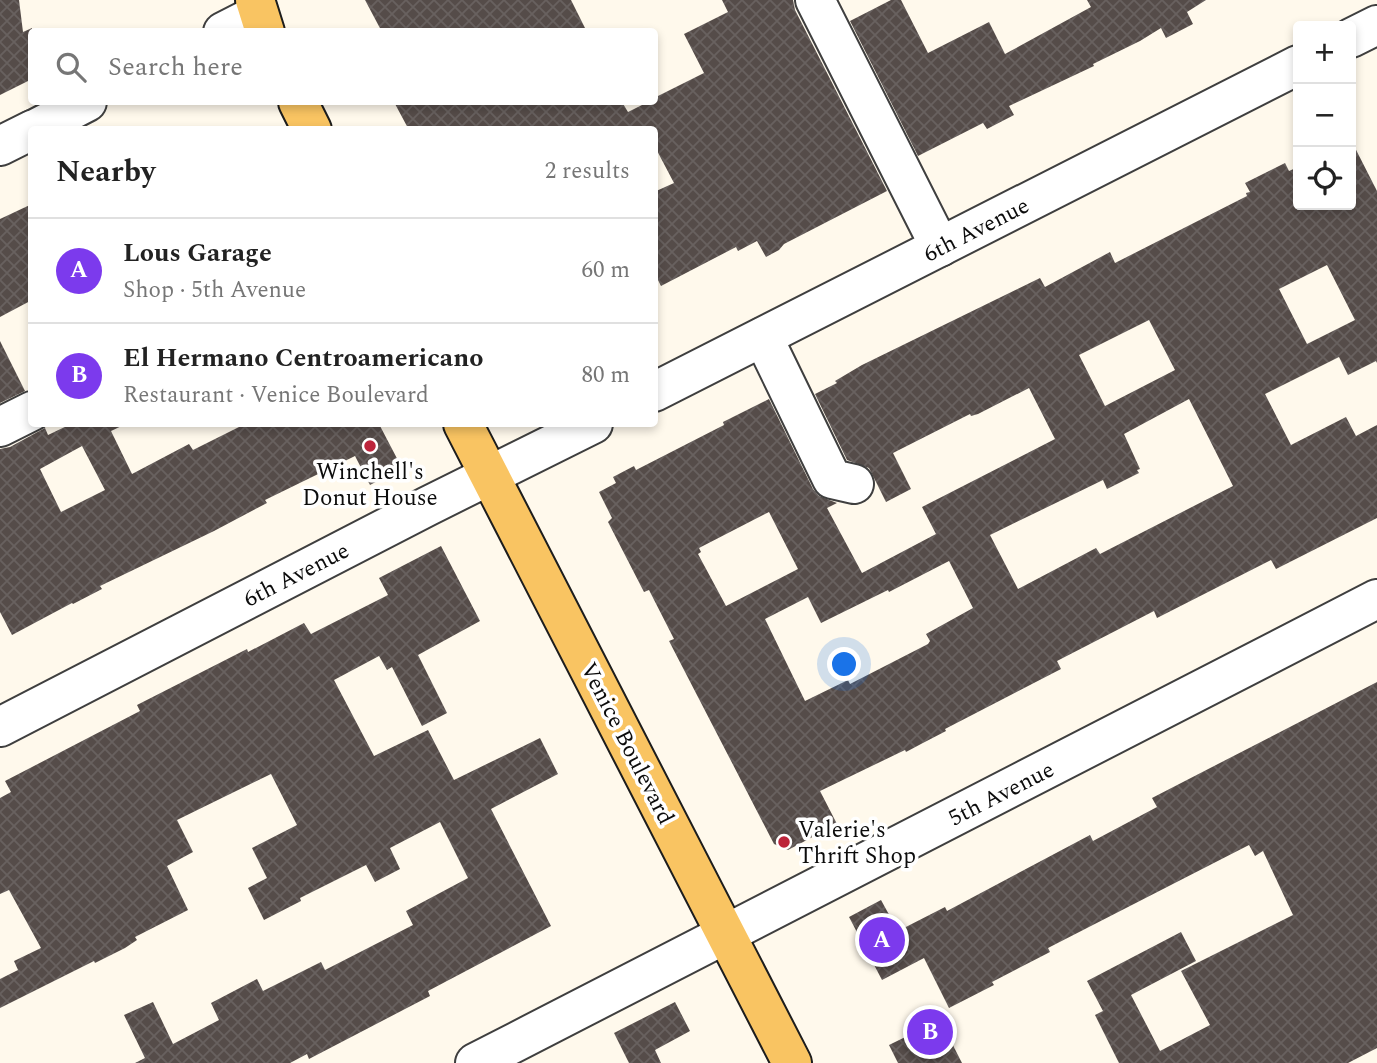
<!DOCTYPE html>
<meta charset="utf-8">
<style>
:root{--surface:#fff;--page:#f2f2f2;--text:#222;--muted:#767676;--line:#e0e0e0;--accent:#7c3aed}
body{margin:0;font-family:Spectral,serif;background:var(--page);color:var(--text)}
.controls{position:absolute;right:21px;top:21px;display:grid;overflow:hidden;border-radius:7px;box-shadow:0 4px 10px #0003}
.controls button{width:63px;height:63px;display:grid;place-items:center;padding:0;border:0;border-bottom:2px solid var(--line);background:var(--surface);color:var(--text);font:35px sans-serif}
.you{position:absolute;left:845px;top:665px;width:24px;height:24px;margin:-18px;border:5px solid #fff;border-radius:50%;background:#1a73e8;box-shadow:0 0 0 10px #1a73e833}
.badge{display:grid;place-items:center;width:46px;height:46px;border-radius:50%;background:var(--accent);color:#fff;font-size:23px;font-weight:700}
.pin{position:absolute;translate:-50% -50%;border:4px solid #fff;box-shadow:0 2px 7px #0006}
.list{margin:0;padding:0;list-style:none}
h2{display:flex;justify-content:space-between;align-items:center;height:91px;margin:0;padding:0 28px;font-size:30px}
h2 small{font-size:23px;font-weight:400;color:var(--muted)}
.list li{display:grid;grid-template-columns:46px 1fr auto;gap:21px;align-items:center;box-sizing:border-box;height:105px;padding:0 28px;border-top:2px solid var(--line)}
.list b{display:block;font-size:26px;white-space:nowrap}
.list p{margin:0;font-size:23px;white-space:nowrap;color:var(--muted)}
.list em{font-size:23px;font-style:normal;color:var(--muted)}
.icon{flex:none;width:38px;height:38px;fill:none;stroke:currentColor;stroke-width:2;stroke-linecap:round;stroke-linejoin:round}
.map{position:relative;flex:none;width:1377px;height:1063px;overflow:hidden}
.search{position:absolute;background:var(--surface);box-shadow:0 4px 10px #0003;left:28px;top:28px;width:630px;height:77px;display:flex;align-items:center;gap:18px;box-sizing:border-box;padding:0 24px;border-radius:7px;color:var(--muted);font-size:26px}
.panel{position:absolute;background:var(--surface);box-shadow:0 4px 10px #0003;left:28px;top:126px;width:630px;height:301px;border-radius:7px}
.map>svg:first-child{display:block}
.building{fill:url(#building-cross-hatch);fill-rule:evenodd}
.lines{fill:none;stroke-linecap:round;stroke-linejoin:round}
.minor-casing{stroke:#3f3f3f;stroke-width:42}
.major-casing{stroke:#1d1d1d;stroke-width:42}
.minor{stroke:#fff;stroke-width:38}
.major{stroke:#f9c462;stroke-width:38}
.poi-dot{fill:#bc243b;stroke:#fff;stroke-width:2.5}
.labels{text-anchor:middle;stroke-width:7;stroke-linejoin:round;paint-order:stroke}
.street-label{font-size:23px;fill:#0c0c0c;stroke:#fff}
.poi-label{font-size:23px;fill:#0c0c0c;stroke:#fff}
</style>
<div class="map">
<svg width="1377" height="1063" viewBox="0 0 1377 1063">
<defs>
<pattern id="building-cross-hatch" width="8" height="8" patternUnits="userSpaceOnUse" patternTransform="scale(1.75)"><rect width="8" height="8" fill="#554c49"/><path d="M0 0l8 8M0 8l8-8" fill="none" stroke="#68615f"/></pattern>
</defs>
<rect width="100%" height="100%" fill="#fff9ec"/>
<g class="building">
<path d="M0,0H19L23,32L32,28V79L0,95Z"/>
<path d="M365,0H571L587,32H382Z"/>
<path d="M722,0H793L795,10L887,191L784,244L779,250L766,257L757,241L738,251L736,247L661,286L654,272V192L674,183L654,145V130H409L394,102H622L628,112L648,102H654V98L704,73L684,34L728,12Z"/>
<path d="M891,0H901L928,53L989,22L1005,54L1091,7L1087,0H1206L1187,12L1193,24L1166,38L1161,28L1140,41L1093,64L1094,66L1009,106L1014,115L987,129L983,123L918,156L850,21Z"/>
<path d="M1351,140L1377,191V363L1376,361L1348,375L1339,357L1265,394L1291,445L1346,417L1356,436L1377,425V518L1276,569L1271,560L1157,618L1154,611L1057,661L1061,669L945,729L946,731L921,744L906,752L905,750L820,791L837,824L788,850L774,844L669,641L674,639L649,590L644,592L608,522L612,518L599,492L616,483L613,477L634,466L636,470L724,425L723,422L769,399L813,489L819,496L837,503L827,508L862,573L936,534L922,507L1055,439L1029,388L978,414L971,416L970,414L893,453L911,489L886,502L869,468L847,460L815,394L837,383L835,381L862,365L1040,278L1045,287L1110,252L1115,263L1247,196L1246,193L1250,192L1245,183L1285,163L1289,171L1298,167V205H1351ZM1327,265L1355,320L1307,344L1279,289ZM1149,320L1175,370L1105,406L1079,355ZM1189,399L1233,486L1100,554L1096,548L1018,589L990,535L1103,480L1107,489L1139,473L1137,470L1140,469L1124,434ZM769,512L798,569L726,606L698,554L701,552L699,548ZM949,561L973,608L926,634L930,641L928,644L850,684L848,680L805,701L765,619L808,597L821,623L888,590L889,592Z"/>
<path d="M32,204V300L0,317V219Z"/>
<path d="M0,341L25,391L0,403Z"/>
<path d="M71,424H126L111,431L132,474L189,444L193,450L245,424H379L402,468L370,485L355,456L265,500L267,503L214,531L100,586L102,589L73,604L72,603L12,635L0,612V449L10,447L45,428L48,435ZM82,446L105,490L61,512L40,469Z"/>
<path d="M441,546L480,621L418,655L447,713L422,726L392,667L387,670L379,656L334,680L374,756L428,730L454,780L540,738L558,774L491,809L551,926L428,991L430,996L309,1059L307,1054L290,1063H135L145,1058L124,1015L153,1002L173,1044L219,1020L211,1003L257,979L263,991L321,962L325,970L413,925L406,911L468,878L440,822L390,848L400,869L375,882L366,865L300,898L301,901L264,920L248,888L267,878L252,848L297,825L271,774L177,820L193,852L167,866L188,910L135,937L137,940L125,948L95,963L94,961L0,1008V979L18,970L14,961L41,948L9,890L0,894V798L11,792L5,781L140,711L137,705L247,649L248,652L304,623L311,634L388,595L379,578Z"/>
<path d="M1377,682V1048L1348,1063H1119L1095,1015L1103,1011L1087,981L1181,932L1196,961L1131,995L1160,1051L1210,1025L1181,971L1293,915L1263,851L1255,856L1249,845L1048,948L1050,952L992,982L994,985L949,1008L924,958L882,980L849,917L881,900L898,931L945,907L947,911L1090,835L1093,841L1157,807L1152,798Z"/>
<path d="M675,1002L690,1031L655,1050L661,1063H629L614,1033Z"/>
<path d="M940,1020L962,1063H898L889,1045Z"/>
</g>
<g class="lines">
<g class="minor-casing">
<g id="minor">
<path d="M815,0L940,247"/>
<path d="M223,32L258,14"/>
<path d="M1351,38L1377,25"/>
<path d="M33,130L87,102"/>
<path d="M0,146L32,130"/>
<path d="M763,337L832,479L854,484"/>
<path d="M654,392L1298,65"/>
<path d="M0,427L32,411"/>
<path d="M0,727L428,506L593,424"/>
<path d="M475,1063L1377,599"/>
</g>
</g>
<g class="major-casing">
<g id="major">
<path d="M255,0L265,32"/>
<path d="M298,102L312,130"/>
<path d="M463,424L792,1063"/>
</g>
</g>
<use href="#minor" class="minor"/>
<use href="#major" class="major"/>
</g>
<g class="poi-dot">
<circle cx="370" cy="446" r="7"/>
<circle cx="784" cy="842" r="7"/>
</g>
<g class="labels">
<g class="street-label">
<text transform="translate(976 229) rotate(-27)" y="8">6th Avenue</text>
<text transform="translate(296 574) rotate(-27)" y="8">6th Avenue</text>
<text transform="translate(628 743) rotate(63)" y="8">Venice Boulevard</text>
<text transform="translate(1001 793) rotate(-27)" y="8">5th Avenue</text>
</g>
<g class="poi-label">
<text x="370" y="479">Winchell's<tspan x="370" dy="26">Donut House</tspan></text>
<text x="798" y="837" text-anchor="start">Valerie's<tspan x="798" dy="26">Thrift Shop</tspan></text>
</g>
</g>
</svg>
<div class="controls">
<button>+</button>
<button>−</button>
<button><svg class="icon" aria-label="locate" viewBox="0 0 24 24"><circle cx="12" cy="12" r="6"/><path d="M12 2v4M12 18v4M2 12h4M18 12h4"/></svg></button>
</div>
<div class="you"></div>
<div class="pin badge" style="left:882px;top:940px">A</div>
<div class="pin badge" style="left:930px;top:1032px">B</div>
<div class="search"><svg class="icon" aria-label="search" viewBox="0 0 24 24"><circle cx="10" cy="10" r="6"/><path d="M15 15l6 6"/></svg>Search here</div>
<section class="panel">
<h2>Nearby<small>2 results</small></h2>
<ul class="list">
<li><span class="badge">A</span><div><b>Lous Garage</b><p>Shop · 5th Avenue</p></div><em>60 m</em></li>
<li><span class="badge">B</span><div><b>El Hermano Centroamericano</b><p>Restaurant · Venice Boulevard</p></div><em>80 m</em></li>
</ul>
</section>
</div>
